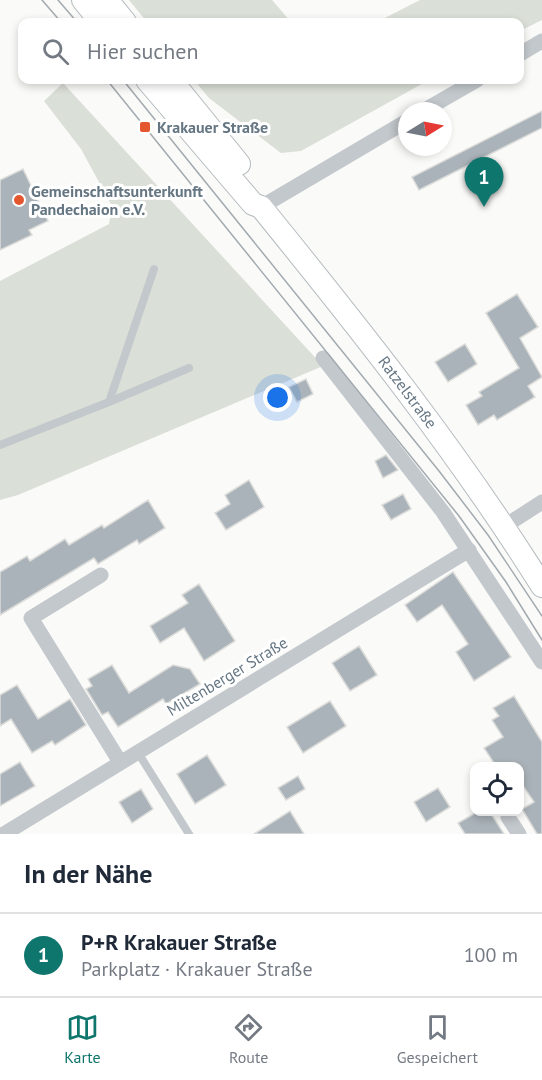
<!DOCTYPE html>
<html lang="de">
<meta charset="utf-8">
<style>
:root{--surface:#fff;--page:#f2f2f3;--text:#1f2937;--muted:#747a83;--line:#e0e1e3;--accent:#0f766e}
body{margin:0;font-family:"PT Sans",sans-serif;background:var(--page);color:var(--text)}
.controls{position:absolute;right:18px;bottom:18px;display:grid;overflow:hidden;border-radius:12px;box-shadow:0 3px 9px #0003}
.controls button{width:54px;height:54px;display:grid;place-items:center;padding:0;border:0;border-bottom:2px solid var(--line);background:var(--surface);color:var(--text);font:30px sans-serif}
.compass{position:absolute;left:398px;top:102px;width:54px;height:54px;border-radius:50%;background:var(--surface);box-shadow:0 3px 9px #0003;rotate:80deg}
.you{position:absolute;left:278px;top:398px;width:21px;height:21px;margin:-15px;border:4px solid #fff;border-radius:50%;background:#1a73e8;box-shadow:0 0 0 9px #1a73e833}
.badge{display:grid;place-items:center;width:39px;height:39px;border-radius:50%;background:var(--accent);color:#fff;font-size:20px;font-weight:700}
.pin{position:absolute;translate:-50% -50px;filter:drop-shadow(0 2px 3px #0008)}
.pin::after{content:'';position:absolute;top:32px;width:21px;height:18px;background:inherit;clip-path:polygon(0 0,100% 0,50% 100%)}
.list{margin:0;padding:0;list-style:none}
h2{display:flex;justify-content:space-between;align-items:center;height:78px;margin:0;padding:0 24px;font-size:26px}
h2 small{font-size:20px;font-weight:400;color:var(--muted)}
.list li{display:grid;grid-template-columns:39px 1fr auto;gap:18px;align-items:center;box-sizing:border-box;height:84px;padding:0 24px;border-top:2px solid var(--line)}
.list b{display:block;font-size:22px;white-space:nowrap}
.list p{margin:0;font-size:20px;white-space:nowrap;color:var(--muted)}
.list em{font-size:20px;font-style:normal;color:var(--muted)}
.icon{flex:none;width:33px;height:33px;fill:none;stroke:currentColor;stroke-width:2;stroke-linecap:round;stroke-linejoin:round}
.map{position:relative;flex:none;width:542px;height:834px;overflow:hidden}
.search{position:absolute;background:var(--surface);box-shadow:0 3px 9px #0003;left:18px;right:18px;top:18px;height:66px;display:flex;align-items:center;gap:15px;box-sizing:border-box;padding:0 21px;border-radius:12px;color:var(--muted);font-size:22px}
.sheet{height:162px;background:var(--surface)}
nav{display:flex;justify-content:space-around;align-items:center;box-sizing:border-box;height:84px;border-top:2px solid var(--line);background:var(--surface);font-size:16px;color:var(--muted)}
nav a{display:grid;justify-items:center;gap:3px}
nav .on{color:var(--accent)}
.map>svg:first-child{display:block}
.green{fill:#dadfd7}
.building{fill:#aab3b9;stroke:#dcdcda;stroke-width:1.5}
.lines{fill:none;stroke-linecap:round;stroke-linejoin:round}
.secondary-casing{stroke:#b3babf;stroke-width:24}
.lane{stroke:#c3c8cc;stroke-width:8}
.street{stroke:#c3c8cc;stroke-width:15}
.secondary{stroke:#fff;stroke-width:22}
.tram{stroke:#a2aab0;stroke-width:1.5}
.poi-dot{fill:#e4572e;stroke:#fff;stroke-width:2}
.labels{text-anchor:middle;stroke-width:6;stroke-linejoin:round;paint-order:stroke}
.poi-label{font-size:16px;font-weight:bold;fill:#657683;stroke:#fff;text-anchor:start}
.street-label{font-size:16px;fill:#657683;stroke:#fff}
</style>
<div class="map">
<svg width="542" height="834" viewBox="0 0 542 834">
<rect width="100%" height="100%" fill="#fafaf8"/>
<g class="green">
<path d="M129,0H272L291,22H147Z"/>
<path d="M420,0H542V20L520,31V22H377Z"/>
<path d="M194,80H429L301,151L281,153L209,98Z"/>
<path d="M63,83L323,366L18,495L0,500V281L109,224L112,206L81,149L44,101Z"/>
</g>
<g class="building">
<path d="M542,111V128L419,190L412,177Z"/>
<path d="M23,169L48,221L29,230L32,235L0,250V180Z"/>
<path d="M517,294L538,327L520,338L542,377L528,386L535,397L497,420L494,415L478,425L466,405L482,396L479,392L519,368L486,313Z"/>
<path d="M465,344L477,364L448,382L435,362Z"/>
<path d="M306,379L313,394L297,402L289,387Z"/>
<path d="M386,455L398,470L383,478L375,461Z"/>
<path d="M249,480L264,507L226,530L215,513L230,504L225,495Z"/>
<path d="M403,494L411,509L391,520L382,505Z"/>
<path d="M148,500L165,528L139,544L137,540L98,564L94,558L0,615V572L27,556L30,561L65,539L69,545L102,525L104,528Z"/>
<path d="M453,572L511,657L474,681L456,652L468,644L442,605L417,622L405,605Z"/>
<path d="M199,584L235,641L204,661L184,628L160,643L150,626L188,603L182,595Z"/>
<path d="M359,646L377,675L350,691L332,663Z"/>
<path d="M112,665L129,693L173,665L190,669L200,684L166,704L163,699L118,727L108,712L102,715L86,689L92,686L88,679Z"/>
<path d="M17,685L38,719L70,699L86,725L55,745L52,741L32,753L11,719L0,726V695Z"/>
<path d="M514,696L542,742V834H537L522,809L534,802L519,780V766H496L484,748L503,737L492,720L499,716L493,708Z"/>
<path d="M330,701L346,726L303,753L287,727Z"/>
<path d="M207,755L226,785L195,804L177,774Z"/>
<path d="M20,762L35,786L0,806V774Z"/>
<path d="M298,776L305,789L286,800L278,788Z"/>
<path d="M438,788L450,807L426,822L414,802Z"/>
<path d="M141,789L153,809L132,823L119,802Z"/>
<path d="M290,811L304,834H254Z"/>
<path d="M477,812H490L504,834H465L458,823Z"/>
</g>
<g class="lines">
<g class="secondary-casing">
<g id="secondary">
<path d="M83,0L101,22"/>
<path d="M107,0L125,22"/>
<path d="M147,80L253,204L261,207C360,329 458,452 542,586"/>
<path d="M171,80L239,164"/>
</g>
</g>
<g class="lane">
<path d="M109,402L189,368"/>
<path d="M0,445L109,402L154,269"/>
<path d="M137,751L189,834"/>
</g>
<g class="street">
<path d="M520,54L542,41"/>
<path d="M423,111L477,80"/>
<path d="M261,207L407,121"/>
<path d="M323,358L443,512L542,662"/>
<path d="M505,526L542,502"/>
<path d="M101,575L31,618L120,762"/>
<path d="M508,817L519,834"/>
<path d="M4,834L469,550"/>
</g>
<use href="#secondary" class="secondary"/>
<g class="tram">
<path d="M42,0L61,22"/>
<path d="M58,0L77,22"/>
<path d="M107,80L459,516L506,582L542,640"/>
<path d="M123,80L439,471L488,535L542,616"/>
</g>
</g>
<g class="poi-dot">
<rect x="139" y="121" width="12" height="12" rx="3"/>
<circle cx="19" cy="200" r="6"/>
</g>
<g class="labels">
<g class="poi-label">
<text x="157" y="133">Krakauer Straße</text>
<text x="31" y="197">Gemeinschaftsunterkunft<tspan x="31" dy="18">Pandechaion e.V.</tspan></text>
</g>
<g class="street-label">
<text transform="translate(408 392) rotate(53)" y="6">Ratzelstraße</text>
<text transform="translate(227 676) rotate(-31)" y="6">Miltenberger Straße</text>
</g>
</g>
</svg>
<div class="controls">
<button><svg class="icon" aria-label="locate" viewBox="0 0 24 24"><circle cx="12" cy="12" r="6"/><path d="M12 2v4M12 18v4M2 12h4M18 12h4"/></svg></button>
</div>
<svg class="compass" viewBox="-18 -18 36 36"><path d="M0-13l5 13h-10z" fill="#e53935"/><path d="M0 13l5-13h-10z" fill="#747a83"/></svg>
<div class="you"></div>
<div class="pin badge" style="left:484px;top:207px">1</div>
<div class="search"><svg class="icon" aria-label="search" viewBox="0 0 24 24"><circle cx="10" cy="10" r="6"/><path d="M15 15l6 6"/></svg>Hier suchen</div>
</div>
<section class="sheet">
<h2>In der Nähe<small></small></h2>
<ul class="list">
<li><span class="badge">1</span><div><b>P+R Krakauer Straße</b><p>Parkplatz · Krakauer Straße</p></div><em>100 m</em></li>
</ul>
</section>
<nav>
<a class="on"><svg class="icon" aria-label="map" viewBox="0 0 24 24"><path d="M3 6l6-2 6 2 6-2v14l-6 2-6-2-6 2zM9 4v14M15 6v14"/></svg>Karte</a>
<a><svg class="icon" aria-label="directions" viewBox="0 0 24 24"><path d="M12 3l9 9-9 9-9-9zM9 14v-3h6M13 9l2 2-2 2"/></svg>Route</a>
<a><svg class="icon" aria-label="saved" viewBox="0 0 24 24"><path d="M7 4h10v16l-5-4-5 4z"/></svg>Gespeichert</a>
</nav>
